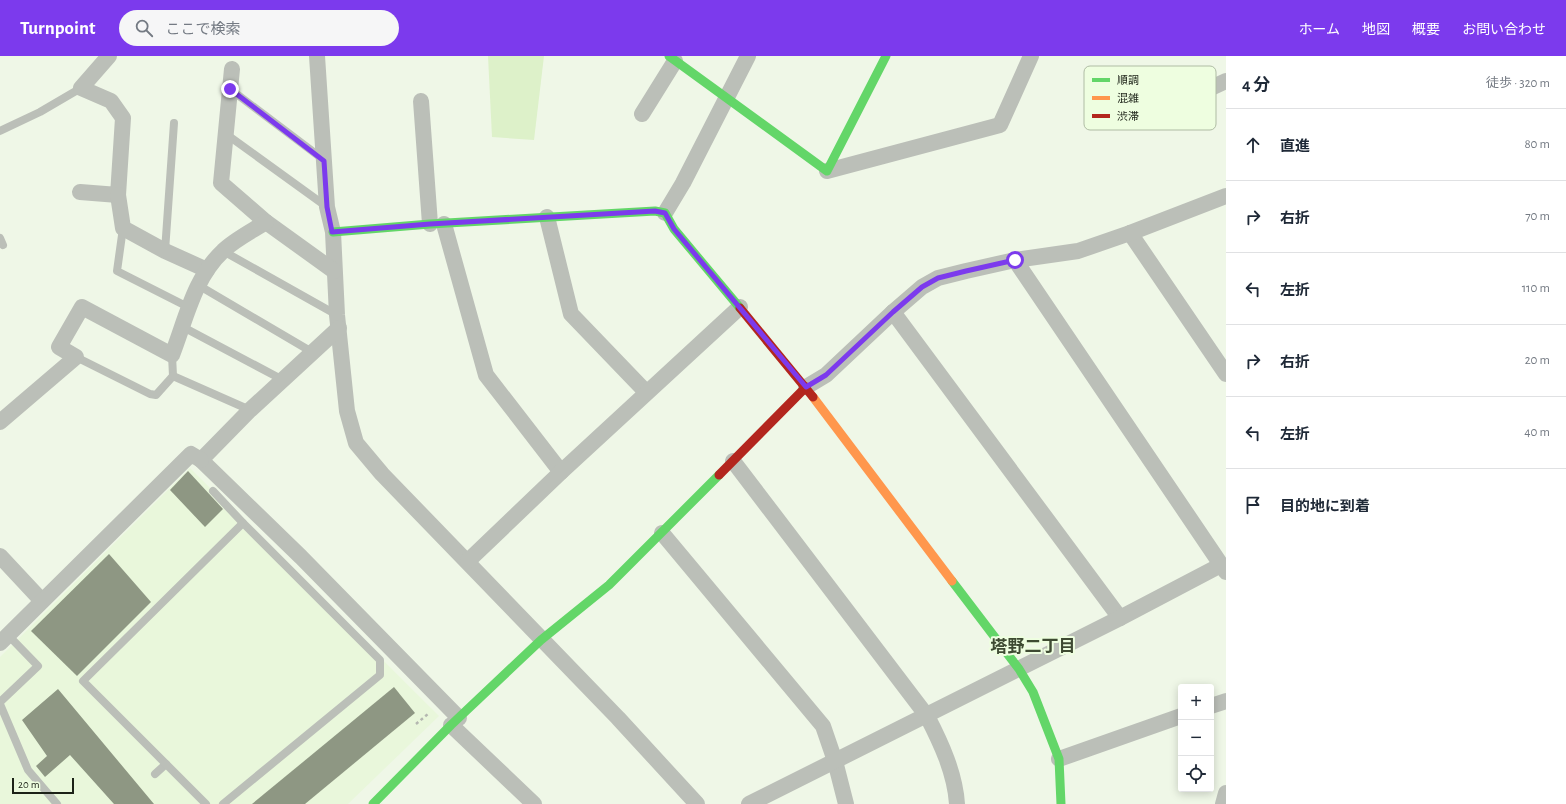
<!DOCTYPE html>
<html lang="ja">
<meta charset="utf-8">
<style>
:root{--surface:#fff;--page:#f6f6f7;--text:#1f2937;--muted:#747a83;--line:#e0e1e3;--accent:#7c3aed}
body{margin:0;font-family:"Alegreya Sans","Noto Sans JP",sans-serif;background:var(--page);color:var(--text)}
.controls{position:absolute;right:12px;bottom:12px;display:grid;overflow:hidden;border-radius:4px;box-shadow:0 2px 10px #0003}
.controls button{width:36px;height:36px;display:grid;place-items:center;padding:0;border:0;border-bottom:1px solid var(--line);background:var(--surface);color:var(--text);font:20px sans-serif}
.scale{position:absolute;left:12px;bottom:10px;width:62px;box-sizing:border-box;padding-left:4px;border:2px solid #1c2217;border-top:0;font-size:11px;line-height:14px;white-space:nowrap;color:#1c2217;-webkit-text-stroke:3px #eefee0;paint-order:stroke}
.stop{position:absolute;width:12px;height:12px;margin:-9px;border:3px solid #7c3aed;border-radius:50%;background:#fff}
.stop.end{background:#7c3aed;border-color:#fff;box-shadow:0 1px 4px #0008}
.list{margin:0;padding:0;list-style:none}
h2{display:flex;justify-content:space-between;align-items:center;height:52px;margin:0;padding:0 16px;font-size:17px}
h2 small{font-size:13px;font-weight:400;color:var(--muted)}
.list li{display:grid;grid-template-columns:26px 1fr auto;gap:12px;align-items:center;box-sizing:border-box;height:72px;padding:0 16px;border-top:1px solid var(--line)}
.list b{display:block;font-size:15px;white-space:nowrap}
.list em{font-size:13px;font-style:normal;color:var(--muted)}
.icon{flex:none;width:22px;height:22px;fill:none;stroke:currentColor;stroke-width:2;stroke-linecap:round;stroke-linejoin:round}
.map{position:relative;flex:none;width:1226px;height:748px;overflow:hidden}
header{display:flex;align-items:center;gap:24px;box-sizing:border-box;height:56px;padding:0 20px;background:var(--accent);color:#fff}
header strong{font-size:19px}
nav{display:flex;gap:22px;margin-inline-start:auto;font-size:14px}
.search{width:280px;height:36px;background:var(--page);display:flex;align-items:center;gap:10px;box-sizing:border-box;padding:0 14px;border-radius:22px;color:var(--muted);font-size:15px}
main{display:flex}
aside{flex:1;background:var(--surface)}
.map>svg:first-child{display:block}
.built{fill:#e9f7db}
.green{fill:#ddf1c9}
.building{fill:#8e9783}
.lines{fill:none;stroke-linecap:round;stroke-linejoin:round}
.path{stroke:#b4b7b0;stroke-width:2.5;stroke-dasharray:3 3;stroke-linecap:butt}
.lane{stroke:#bbbfb8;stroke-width:8}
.street{stroke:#bbbfb8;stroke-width:16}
.fast{stroke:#63d668;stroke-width:9}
.slow{stroke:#ff974d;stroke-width:9}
.jam{stroke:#b3261e;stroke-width:9}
.route{stroke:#7c3aed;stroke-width:5}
.labels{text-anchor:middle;stroke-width:4;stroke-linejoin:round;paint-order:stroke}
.neighbourhood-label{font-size:17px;font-weight:bold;fill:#3e4a32;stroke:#eefee0}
.key{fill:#eefee0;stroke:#afbca4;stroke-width:1}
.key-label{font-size:11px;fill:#1c2217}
</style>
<header>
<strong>Turnpoint</strong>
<div class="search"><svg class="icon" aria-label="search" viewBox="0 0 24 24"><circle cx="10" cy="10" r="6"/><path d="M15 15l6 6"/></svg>ここで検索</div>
<nav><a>ホーム</a><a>地図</a><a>概要</a><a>お問い合わせ</a></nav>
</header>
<main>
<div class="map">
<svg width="1226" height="748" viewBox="0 0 1226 748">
<rect width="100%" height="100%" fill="#eff7e7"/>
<path class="built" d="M190,412L439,660L348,748H0V601Z"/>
<path class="green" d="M488,0H544L534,84L492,81Z"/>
<g class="building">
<path d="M188,415L223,453L205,471L170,434Z"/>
<path d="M109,498L151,546L77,620L31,575Z"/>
<path d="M394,631L415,657L305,748H252Z"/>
<path d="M58,633L154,748H114L70,699L45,721L36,710L47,700L22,664Z"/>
</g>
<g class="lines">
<path class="path" d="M416,668L428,658L427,656"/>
<g class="lane">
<path d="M230,33L324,104"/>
<path d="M0,75L40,56L81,32"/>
<path d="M226,78L327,151"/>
<path d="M123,172L117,215L190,252"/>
<path d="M0,182L3,189"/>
<path d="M165,195L174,67"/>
<path d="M223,195L337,259"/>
<path d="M198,229L312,296"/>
<path d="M183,271L283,324"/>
<path d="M76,301L150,338L156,339L173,320L172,299"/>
<path d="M173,320L250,354"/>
<path d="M213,435L243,467"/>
<path d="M0,646L38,610L8,579"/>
<path d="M0,648L28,714L57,748"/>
<path d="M155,718L166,708"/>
<path d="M206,748L83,625L243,467L380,604V619L223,748"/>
</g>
<g class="street">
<path d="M317,0L327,151L333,176L337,259L347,355L356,387L382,418L618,662L697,748"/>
<path d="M232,13L221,127L266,166L334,215"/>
<path d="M1213,31L1226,25"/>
<path d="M421,45L430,168"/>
<path d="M642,58L675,5"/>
<path d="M827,115L1000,69L1031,0"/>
<path d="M80,136L118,139L123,62L111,45L81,32L109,0"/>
<path d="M118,139L123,172L165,195L207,214"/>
<path d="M665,157L683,127L748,0"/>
<path d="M547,161L571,258L646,336"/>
<path d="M444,168L486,319L561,416"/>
<path d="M1130,177L1226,318"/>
<path d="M1015,204L1226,516"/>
<path d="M893,256L1120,562"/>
<path d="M339,272L250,354L201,404L301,501L459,662"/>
<path d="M806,331L826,319L893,256L922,231L938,222L966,215L1015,204L1078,195L1130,177L1226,140"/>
<path d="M0,366L76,301L59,291L82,251L172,299C186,263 194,222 223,195C234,184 252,175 266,166"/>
<path d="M733,405L927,660C941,687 955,717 957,748"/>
<path d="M662,477L823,670L835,705L846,748"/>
<path d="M0,500L42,545"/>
<path d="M468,505L561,416L740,251"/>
<path d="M0,587L191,398L201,404"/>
<path d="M1211,650L1226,645"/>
<path d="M451,669L534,748"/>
<path d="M1059,703L1181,660"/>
<path d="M749,748L1120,562L1221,509"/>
<path d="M1223,748L1226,737"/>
</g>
<g class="fast">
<path d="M669,0L827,115L886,0"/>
<path d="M333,176L430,168L655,155L665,157L674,173L740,252"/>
<path d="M952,525L1019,613L1033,636L1059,703L1061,748"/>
<path d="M373,748L451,669L541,584L609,529L719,419"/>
</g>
<path class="slow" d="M813,341L952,525"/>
<g class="jam">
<path d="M740,252L813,341"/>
<path d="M719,419L806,331"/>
</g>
</g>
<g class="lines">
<path class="route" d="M230,33L324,105L327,151L332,176L430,168L655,155L665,157L674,173L806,331L826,319L893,256L922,231L938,222L966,215L1015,204"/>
</g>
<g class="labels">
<g class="neighbourhood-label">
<text x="1033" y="596">塔野二丁目</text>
</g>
</g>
<rect x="1084" y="10" width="132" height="64" rx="6" class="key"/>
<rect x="1092" y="22" width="18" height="4" fill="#63d668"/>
<rect x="1092" y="40" width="18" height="4" fill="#ff974d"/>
<rect x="1092" y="58" width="18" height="4" fill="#b3261e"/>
<g class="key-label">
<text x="1117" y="28">順調</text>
<text x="1117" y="46">混雑</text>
<text x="1117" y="64">渋滞</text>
</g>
</svg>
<div class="controls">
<button>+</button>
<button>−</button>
<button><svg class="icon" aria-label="locate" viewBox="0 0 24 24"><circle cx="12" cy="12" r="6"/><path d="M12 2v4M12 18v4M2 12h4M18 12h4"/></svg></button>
</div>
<div class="scale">20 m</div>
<div class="stop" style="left:1015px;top:204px"></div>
<div class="stop end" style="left:230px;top:33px"></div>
</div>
<aside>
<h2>4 分<small>徒歩 · 320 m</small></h2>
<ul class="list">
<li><svg class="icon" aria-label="ahead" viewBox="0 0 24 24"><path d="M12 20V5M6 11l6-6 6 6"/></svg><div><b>直進</b></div><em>80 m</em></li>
<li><svg class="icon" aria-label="right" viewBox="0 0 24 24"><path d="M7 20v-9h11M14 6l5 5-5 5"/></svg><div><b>右折</b></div><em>70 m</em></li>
<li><svg class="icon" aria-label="left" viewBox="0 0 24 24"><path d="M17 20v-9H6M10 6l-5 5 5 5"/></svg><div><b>左折</b></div><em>110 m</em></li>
<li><svg class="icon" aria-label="right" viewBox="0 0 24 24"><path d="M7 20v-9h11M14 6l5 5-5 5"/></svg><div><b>右折</b></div><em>20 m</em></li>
<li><svg class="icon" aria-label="left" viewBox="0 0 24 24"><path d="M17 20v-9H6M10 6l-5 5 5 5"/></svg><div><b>左折</b></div><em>40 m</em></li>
<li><svg class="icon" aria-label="arrive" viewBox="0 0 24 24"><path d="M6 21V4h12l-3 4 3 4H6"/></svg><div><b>目的地に到着</b></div></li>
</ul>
</aside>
</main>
